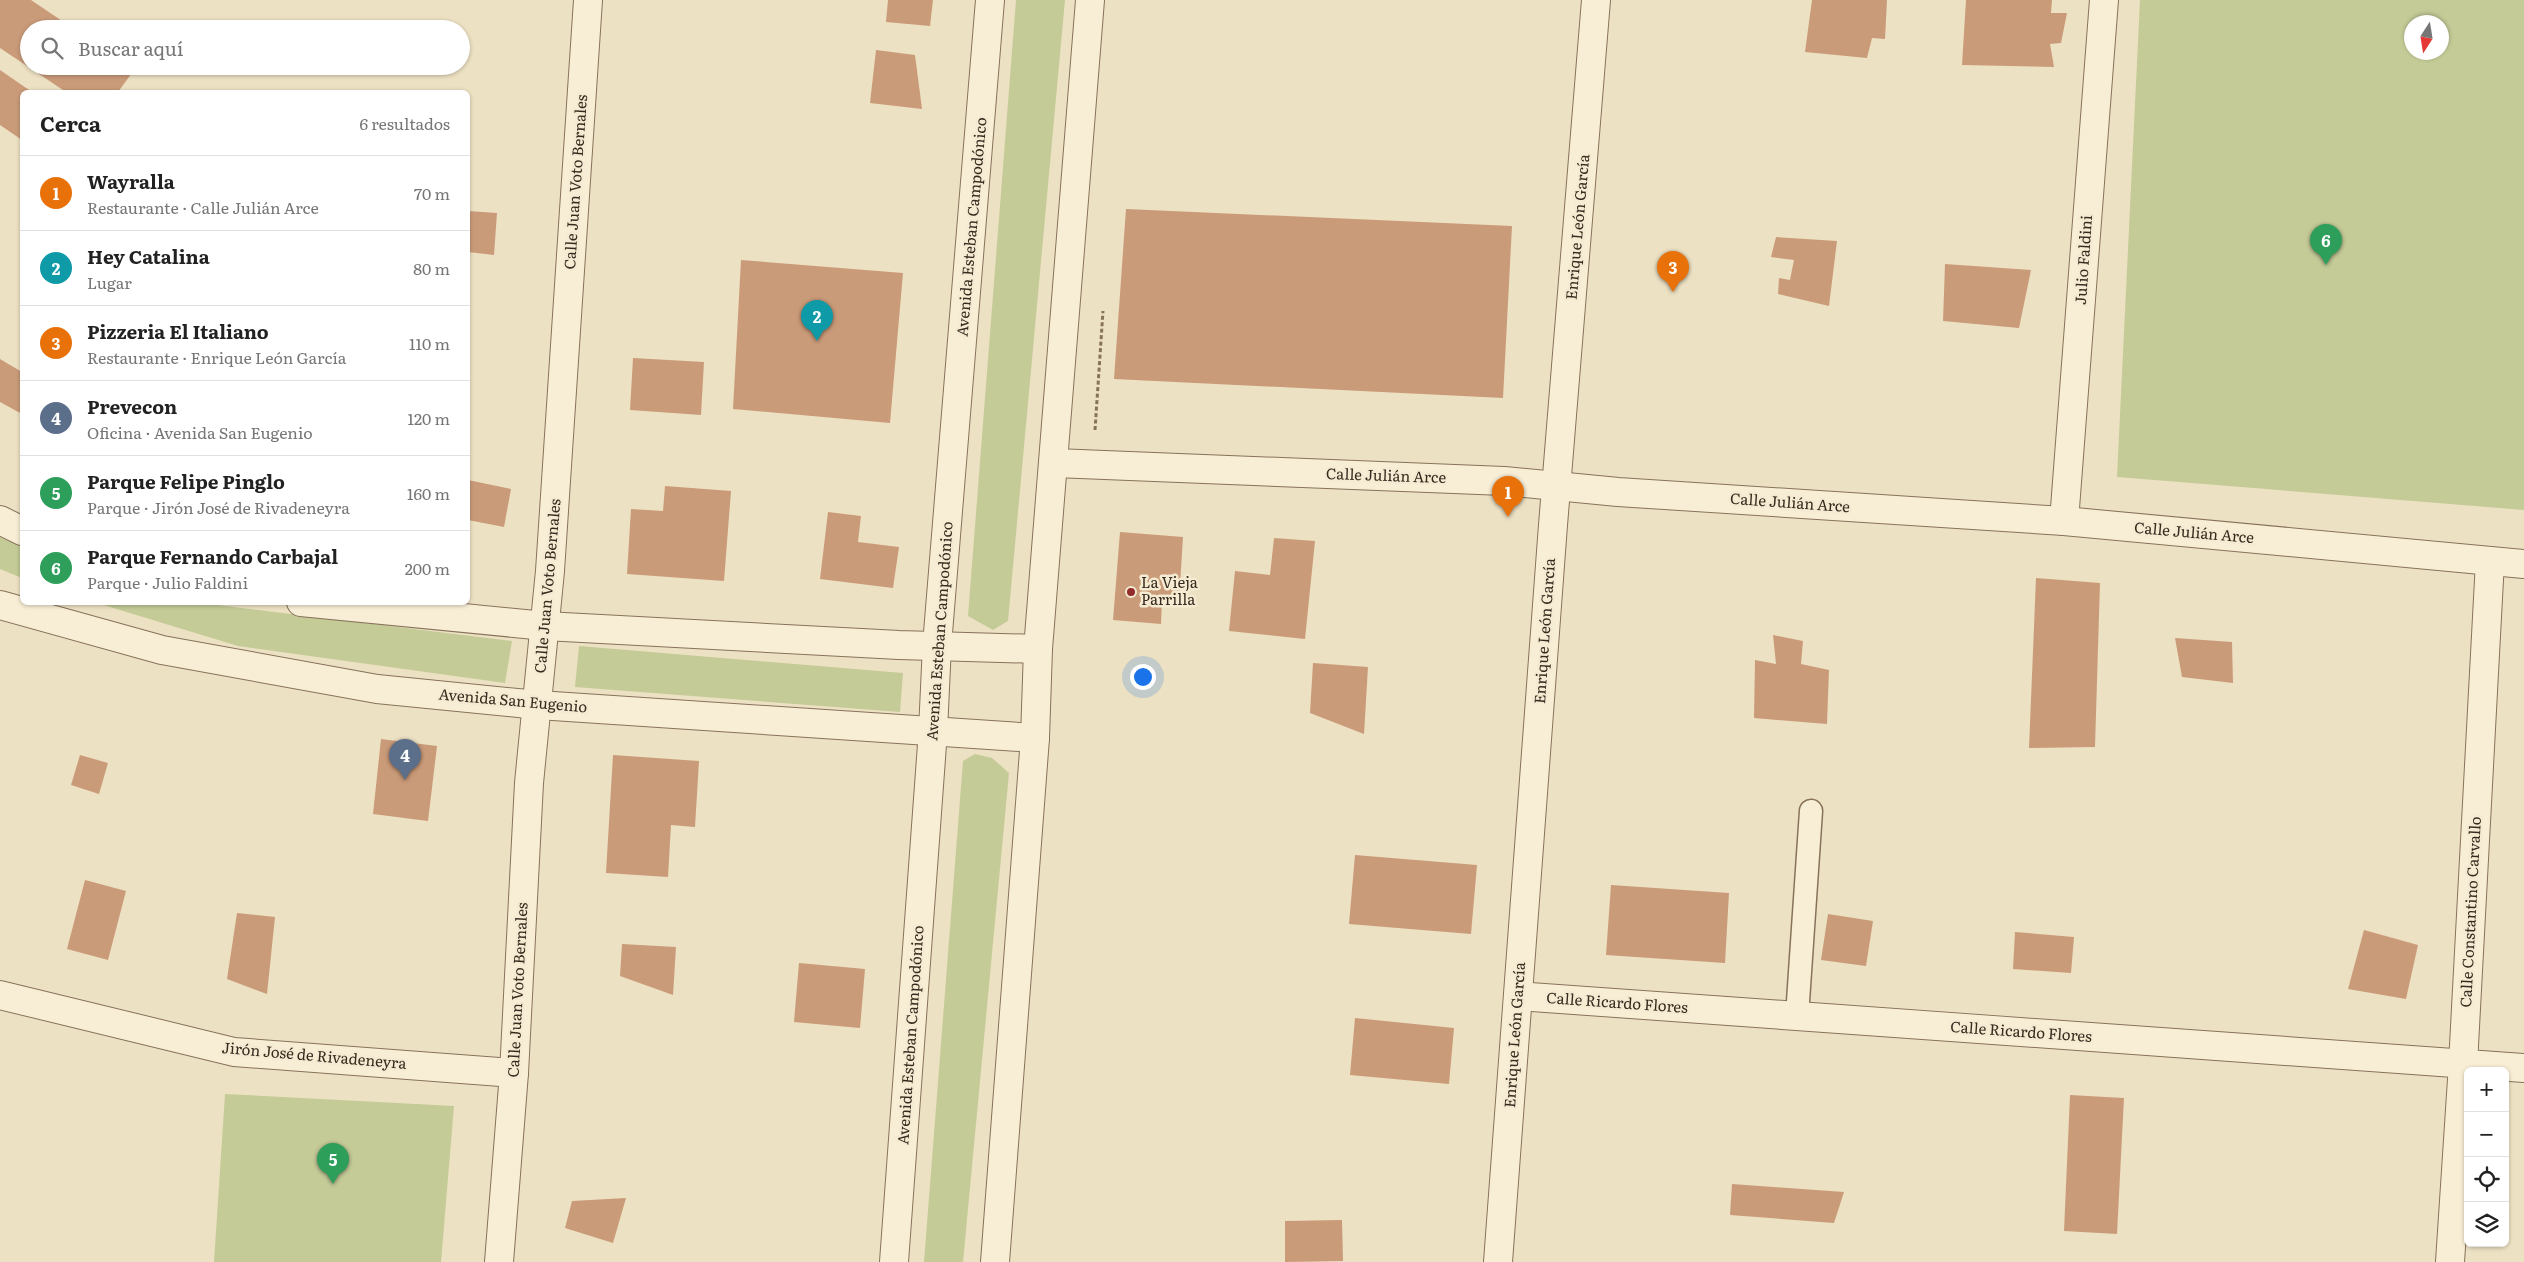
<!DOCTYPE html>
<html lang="es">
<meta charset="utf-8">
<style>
:root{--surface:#fff;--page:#f6f6f6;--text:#222;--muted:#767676;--line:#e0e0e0;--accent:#111827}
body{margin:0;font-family:Literata,serif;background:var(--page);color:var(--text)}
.controls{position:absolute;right:15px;bottom:15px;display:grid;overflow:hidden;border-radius:8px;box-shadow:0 1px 4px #0004}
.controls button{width:45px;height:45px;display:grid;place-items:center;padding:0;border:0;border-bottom:1px solid var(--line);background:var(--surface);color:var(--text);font:25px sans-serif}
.compass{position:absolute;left:2404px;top:15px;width:45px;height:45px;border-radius:50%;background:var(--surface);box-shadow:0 1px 4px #0004;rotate:192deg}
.you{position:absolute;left:1142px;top:676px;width:18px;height:18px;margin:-12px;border:4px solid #fff;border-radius:50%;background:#1a73e8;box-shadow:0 0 0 8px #1a73e833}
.badge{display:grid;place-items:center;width:32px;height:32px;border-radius:50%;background:var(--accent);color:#fff;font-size:16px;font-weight:700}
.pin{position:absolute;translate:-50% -41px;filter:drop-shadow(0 1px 2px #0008)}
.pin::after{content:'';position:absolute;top:26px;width:18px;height:15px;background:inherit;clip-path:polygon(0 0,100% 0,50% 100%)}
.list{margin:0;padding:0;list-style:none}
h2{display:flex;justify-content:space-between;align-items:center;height:65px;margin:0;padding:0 20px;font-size:21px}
h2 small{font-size:16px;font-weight:400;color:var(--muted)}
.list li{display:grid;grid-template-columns:32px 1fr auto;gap:15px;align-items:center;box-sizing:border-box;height:75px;padding:0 20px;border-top:1px solid var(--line)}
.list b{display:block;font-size:19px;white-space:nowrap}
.list p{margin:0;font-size:16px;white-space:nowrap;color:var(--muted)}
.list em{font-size:16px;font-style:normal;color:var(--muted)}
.icon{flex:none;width:28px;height:28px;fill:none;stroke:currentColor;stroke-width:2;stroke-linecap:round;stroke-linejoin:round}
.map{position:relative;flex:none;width:2524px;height:1262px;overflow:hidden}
.search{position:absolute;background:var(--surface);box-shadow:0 1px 4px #0004;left:20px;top:20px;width:450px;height:55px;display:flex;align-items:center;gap:12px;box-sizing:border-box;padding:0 18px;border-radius:28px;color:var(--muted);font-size:19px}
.panel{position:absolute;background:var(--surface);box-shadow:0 1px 4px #0004;left:20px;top:90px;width:450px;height:515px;border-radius:8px}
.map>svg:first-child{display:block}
.green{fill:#c4cb97;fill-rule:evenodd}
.building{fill:#ca9b79}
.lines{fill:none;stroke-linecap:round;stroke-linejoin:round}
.service-casing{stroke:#87725a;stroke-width:25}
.minor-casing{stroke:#87725a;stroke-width:30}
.tertiary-casing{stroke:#87725a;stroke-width:30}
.path{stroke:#87725a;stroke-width:3;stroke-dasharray:4 2.5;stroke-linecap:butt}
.service{stroke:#f8eed6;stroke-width:22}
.minor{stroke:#f8eed6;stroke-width:28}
.tertiary{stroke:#f8eed6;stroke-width:28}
.poi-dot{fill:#942b2b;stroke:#f5ebd2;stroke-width:2}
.labels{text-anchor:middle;stroke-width:5;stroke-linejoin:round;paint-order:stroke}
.street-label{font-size:15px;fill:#372a1e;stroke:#f5ebd2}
.poi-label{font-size:15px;fill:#372a1e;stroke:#f5ebd2;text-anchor:start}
</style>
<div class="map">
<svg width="2524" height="1262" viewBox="0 0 2524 1262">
<rect width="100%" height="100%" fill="#ede1c3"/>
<g class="green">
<path d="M1016,0H1065L1008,621L993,630L968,616Z"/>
<path d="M2140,0H2524V510L2117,477ZM2442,22V52H2412V22Z"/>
<path d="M0,536L22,544V578L0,569Z"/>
<path d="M97,603H200L512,641L505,683L238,646Z"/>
<path d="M579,646L903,673L900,712L575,687Z"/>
<path d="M975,754L992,758L1009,773L963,1262H924L963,761Z"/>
<path d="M225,1094L454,1106L441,1262H214Z"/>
</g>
<g class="building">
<path d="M0,0H31L74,29H29V66H129L134,70L118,92H66L0,48Z"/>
<path d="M888,0H933L930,26L886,22Z"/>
<path d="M1812,0H1887L1885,39L1872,38L1867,58L1805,52Z"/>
<path d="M1966,0H2052L2051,13H2067L2061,43L2050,44L2054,67L1962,65Z"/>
<path d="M876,50L915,55L922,109L870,103Z"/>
<path d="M0,70L32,92H22V140L0,125Z"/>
<path d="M1126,209L1512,226L1503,398L1114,379Z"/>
<path d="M468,211L497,213L494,255L468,252Z"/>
<path d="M1776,237L1837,241L1829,306L1778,294L1779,278L1790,280L1794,260L1771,257Z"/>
<path d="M741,260L903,273L890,423L733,409Z"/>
<path d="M1945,264L2031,270L2019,328L1943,321Z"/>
<path d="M633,358L704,362L701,415L630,410Z"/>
<path d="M0,359L22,372V414L0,402Z"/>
<path d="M468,480L511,489L504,527L468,520Z"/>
<path d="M665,486L731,491L724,581L627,574L631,509L663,511Z"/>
<path d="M828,512L861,516L858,542L899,547L893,588L820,579Z"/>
<path d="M1120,532L1183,537L1179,602L1162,600L1161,624L1113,620Z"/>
<path d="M1274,538L1315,541L1305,639L1229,631L1235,571L1270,575Z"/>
<path d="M2036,578L2100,583L2095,747L2029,748Z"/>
<path d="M1773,635L1803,641L1801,664L1829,670L1827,724L1754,718L1755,660L1776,664Z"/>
<path d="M2175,638L2232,642L2233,683L2182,677Z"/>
<path d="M1313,663L1368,667L1364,734L1310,713Z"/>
<path d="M381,739L437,746L428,821L373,814Z"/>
<path d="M80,755L108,763L99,794L71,785Z"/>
<path d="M613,755L699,761L695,827L671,825L668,877L606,873Z"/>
<path d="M1355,855L1477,865L1471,934L1349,924Z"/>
<path d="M85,880L126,891L108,960L67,949Z"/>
<path d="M1611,885L1729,893L1725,963L1606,955Z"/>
<path d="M237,913L275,917L267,994L227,979Z"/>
<path d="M1828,914L1873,921L1866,966L1821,960Z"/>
<path d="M2364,930L2418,945L2406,999L2348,989Z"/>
<path d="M2015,932L2074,937L2071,973L2013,969Z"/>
<path d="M622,944L676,947L673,995L620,976Z"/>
<path d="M799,963L865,969L860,1028L794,1022Z"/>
<path d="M1355,1018L1454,1028L1449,1084L1350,1075Z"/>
<path d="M2070,1095L2124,1098L2117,1234L2064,1231Z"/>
<path d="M1732,1184L1844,1192L1834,1223L1730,1215Z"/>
<path d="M626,1198L613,1243L565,1228L572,1201Z"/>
<path d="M1342,1220L1343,1261L1285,1262V1221Z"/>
</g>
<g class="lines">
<g class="service-casing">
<path id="service" d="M1797,1016L1811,811"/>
</g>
<g class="minor-casing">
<g id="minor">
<path d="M1055,463L1504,481L1618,492L2064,521L2524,564"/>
<path d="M2064,521L2104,0"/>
<path d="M0,995L234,1052L514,1073"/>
<path d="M1518,996L2524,1068"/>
<path d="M499,1262L514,1073L529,783L550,571L588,0"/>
<path d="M1498,1262L1553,525L1596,0"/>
<path d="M2450,1262L2463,1064L2490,561"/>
</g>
</g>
<g class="tertiary-casing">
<g id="tertiary">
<path d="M0,520L22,531"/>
<path d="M301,602L545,626L899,645L1038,649"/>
<path d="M0,605L162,650L377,689L538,705L1035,738"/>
<path d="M894,1262L933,731L937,645L990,0"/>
<path d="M995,1262L1035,738L1038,649L1090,0"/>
</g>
</g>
<path class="path" d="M1095,430L1103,311"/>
<use href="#service" class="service"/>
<use href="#minor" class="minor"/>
<use href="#tertiary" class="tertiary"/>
</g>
<circle class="poi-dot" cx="1131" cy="592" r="5"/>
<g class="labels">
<g class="street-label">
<text transform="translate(576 182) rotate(-86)" y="5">Calle Juan Voto Bernales</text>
<text transform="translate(972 227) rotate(-85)" y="5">Avenida Esteban Campodónico</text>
<text transform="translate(1578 227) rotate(-85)" y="5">Enrique León García</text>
<text transform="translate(2084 260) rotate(-86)" y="5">Julio Faldini</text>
<text transform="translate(1386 476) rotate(2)" y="5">Calle Julián Arce</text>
<text transform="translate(1790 503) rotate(4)" y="5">Calle Julián Arce</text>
<text transform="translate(2194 533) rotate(5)" y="5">Calle Julián Arce</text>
<text transform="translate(548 586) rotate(-85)" y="5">Calle Juan Voto Bernales</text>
<text transform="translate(940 631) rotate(-86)" y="5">Avenida Esteban Campodónico</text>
<text transform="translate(1545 631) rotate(-86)" y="5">Enrique León García</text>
<text transform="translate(513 701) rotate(5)" y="5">Avenida San Eugenio</text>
<text transform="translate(2471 912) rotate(-87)" y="5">Calle Constantino Carvallo</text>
<text transform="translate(518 990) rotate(-87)" y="5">Calle Juan Voto Bernales</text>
<text transform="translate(1617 1003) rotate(4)" y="5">Calle Ricardo Flores</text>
<text transform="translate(2021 1032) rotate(4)" y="5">Calle Ricardo Flores</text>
<text transform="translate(911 1035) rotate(-86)" y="5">Avenida Esteban Campodónico</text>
<text transform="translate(1515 1035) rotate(-86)" y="5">Enrique León García</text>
<text transform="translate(314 1056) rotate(5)" y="5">Jirón José de Rivadeneyra</text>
</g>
<g class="poi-label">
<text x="1141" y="588">La Vieja<tspan x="1141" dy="17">Parrilla</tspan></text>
</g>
</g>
</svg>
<div class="controls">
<button>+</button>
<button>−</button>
<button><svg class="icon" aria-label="locate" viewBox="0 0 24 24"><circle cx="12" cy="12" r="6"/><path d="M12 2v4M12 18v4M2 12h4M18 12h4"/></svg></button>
<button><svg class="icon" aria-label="layers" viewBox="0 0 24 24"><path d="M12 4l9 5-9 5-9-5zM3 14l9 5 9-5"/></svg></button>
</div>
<svg class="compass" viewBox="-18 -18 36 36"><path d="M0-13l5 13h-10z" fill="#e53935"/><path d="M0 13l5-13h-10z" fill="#767676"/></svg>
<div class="you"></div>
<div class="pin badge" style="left:1508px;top:517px;background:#e8710a">1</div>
<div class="pin badge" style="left:817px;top:341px;background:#0f9aa8">2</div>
<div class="pin badge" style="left:1673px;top:292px;background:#e8710a">3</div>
<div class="pin badge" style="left:405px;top:780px;background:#5c6f8a">4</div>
<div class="pin badge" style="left:333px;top:1184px;background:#2e9e5b">5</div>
<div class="pin badge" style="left:2326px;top:265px;background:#2e9e5b">6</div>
<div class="search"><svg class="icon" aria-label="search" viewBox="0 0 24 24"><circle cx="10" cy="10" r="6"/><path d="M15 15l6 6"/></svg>Buscar aquí</div>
<section class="panel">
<h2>Cerca<small>6 resultados</small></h2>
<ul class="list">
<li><span class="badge" style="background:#e8710a">1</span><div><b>Wayralla</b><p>Restaurante · Calle Julián Arce</p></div><em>70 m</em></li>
<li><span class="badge" style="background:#0f9aa8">2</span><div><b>Hey Catalina</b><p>Lugar</p></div><em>80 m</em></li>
<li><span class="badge" style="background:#e8710a">3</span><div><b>Pizzeria El Italiano</b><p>Restaurante · Enrique León García</p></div><em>110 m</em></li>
<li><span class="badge" style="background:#5c6f8a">4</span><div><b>Prevecon</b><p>Oficina · Avenida San Eugenio</p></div><em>120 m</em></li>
<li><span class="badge" style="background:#2e9e5b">5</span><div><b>Parque Felipe Pinglo</b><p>Parque · Jirón José de Rivadeneyra</p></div><em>160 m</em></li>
<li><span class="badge" style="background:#2e9e5b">6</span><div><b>Parque Fernando Carbajal</b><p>Parque · Julio Faldini</p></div><em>200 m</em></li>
</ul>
</section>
</div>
